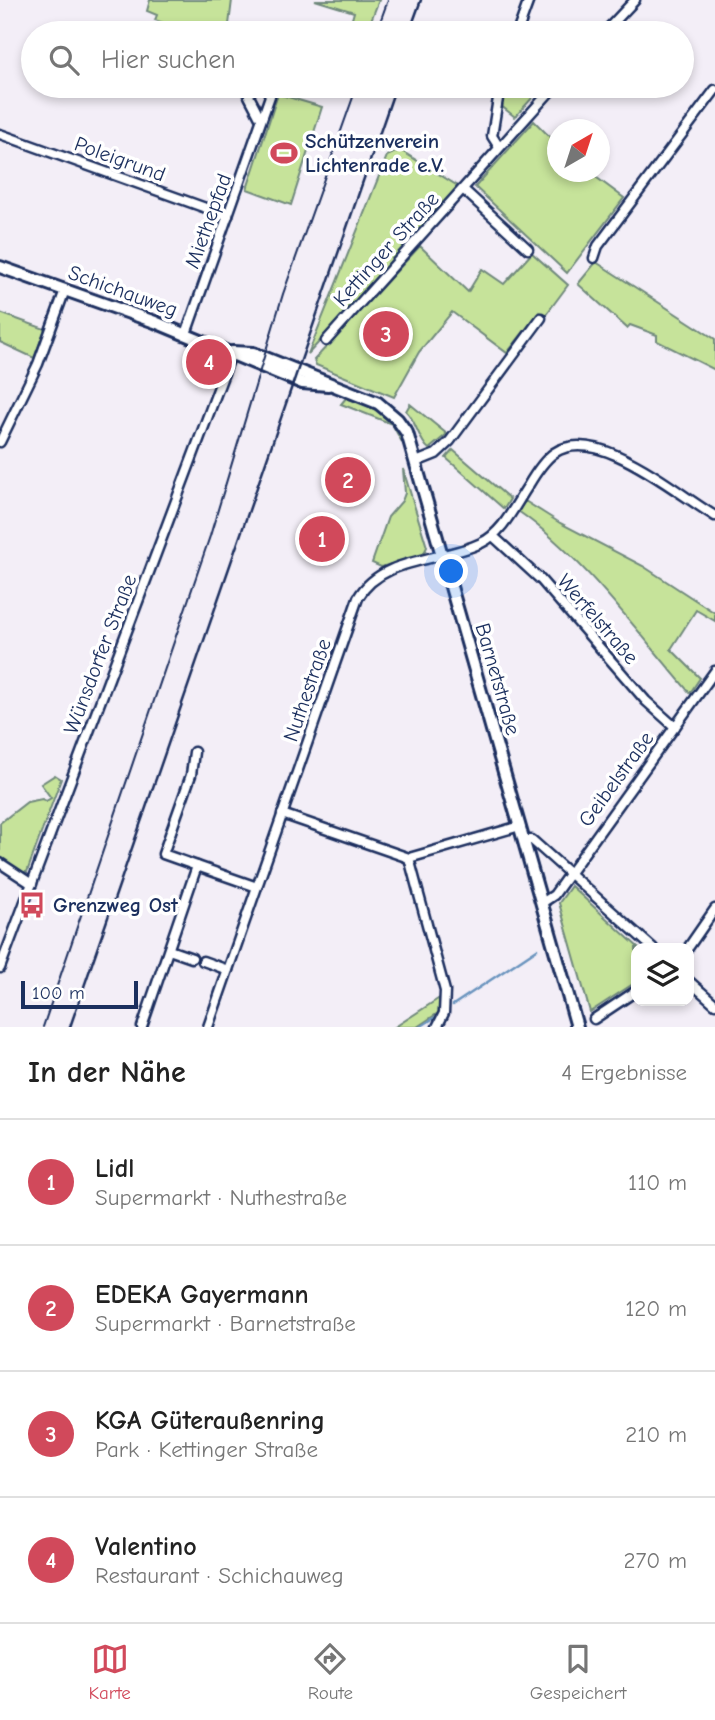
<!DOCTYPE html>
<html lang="de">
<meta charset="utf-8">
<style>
:root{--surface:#fff;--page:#f2f2f2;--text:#222;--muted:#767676;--line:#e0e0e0;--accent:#d1495b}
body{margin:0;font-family:"Comic Neue",sans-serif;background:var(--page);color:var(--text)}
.controls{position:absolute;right:21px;bottom:21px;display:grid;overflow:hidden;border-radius:14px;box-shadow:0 4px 10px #0003}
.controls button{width:63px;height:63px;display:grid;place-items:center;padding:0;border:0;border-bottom:2px solid var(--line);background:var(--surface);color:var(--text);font:35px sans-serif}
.compass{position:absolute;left:547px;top:119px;width:63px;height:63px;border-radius:50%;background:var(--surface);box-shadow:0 4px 10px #0003;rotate:39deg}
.scale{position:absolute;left:21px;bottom:18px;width:117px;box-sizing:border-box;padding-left:7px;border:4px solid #1b2f5e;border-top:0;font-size:19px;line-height:24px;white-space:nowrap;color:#1b2f5e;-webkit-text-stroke:5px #fff;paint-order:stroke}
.you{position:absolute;left:452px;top:572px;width:24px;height:24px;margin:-18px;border:5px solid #fff;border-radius:50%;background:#1a73e8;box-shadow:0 0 0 10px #1a73e833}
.badge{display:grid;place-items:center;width:46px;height:46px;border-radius:50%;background:var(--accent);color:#fff;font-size:23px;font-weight:700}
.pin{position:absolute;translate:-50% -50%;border:4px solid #fff;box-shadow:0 2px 7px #0006}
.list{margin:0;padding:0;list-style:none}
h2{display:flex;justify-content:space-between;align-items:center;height:91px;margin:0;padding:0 28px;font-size:30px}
h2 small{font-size:23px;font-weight:400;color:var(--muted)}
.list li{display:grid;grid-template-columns:46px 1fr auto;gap:21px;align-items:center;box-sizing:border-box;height:126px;padding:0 28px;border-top:2px solid var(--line)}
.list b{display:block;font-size:26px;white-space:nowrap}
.list p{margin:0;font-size:23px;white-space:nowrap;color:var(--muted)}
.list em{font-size:23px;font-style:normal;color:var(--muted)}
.icon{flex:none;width:38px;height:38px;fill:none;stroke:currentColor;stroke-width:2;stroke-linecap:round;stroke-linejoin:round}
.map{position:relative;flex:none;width:715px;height:1027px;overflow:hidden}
.search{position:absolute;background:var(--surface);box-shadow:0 4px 10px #0003;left:21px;right:21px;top:21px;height:77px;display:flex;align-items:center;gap:18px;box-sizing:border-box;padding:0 24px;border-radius:38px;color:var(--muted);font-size:26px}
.sheet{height:595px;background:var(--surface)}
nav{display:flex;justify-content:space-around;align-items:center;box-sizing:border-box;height:98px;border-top:2px solid var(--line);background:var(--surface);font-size:19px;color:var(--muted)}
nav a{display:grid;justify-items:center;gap:4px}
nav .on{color:var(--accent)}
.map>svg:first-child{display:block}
.green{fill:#c6e39a;stroke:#70897c;stroke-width:2}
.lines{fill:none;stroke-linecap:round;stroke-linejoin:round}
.stream{stroke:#6a94be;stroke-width:2.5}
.minor-casing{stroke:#1b2f5e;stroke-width:13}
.tertiary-casing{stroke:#1b2f5e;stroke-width:16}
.minor{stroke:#fff;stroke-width:8}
.tertiary{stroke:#fff;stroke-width:10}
.tram{stroke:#1b2f5e;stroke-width:2}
.rail{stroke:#1b2f5e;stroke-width:2.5}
.labels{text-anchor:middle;stroke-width:7;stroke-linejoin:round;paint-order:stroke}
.poi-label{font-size:21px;font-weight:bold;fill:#1b2f5e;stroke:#fff;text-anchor:start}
.street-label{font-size:21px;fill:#1b2f5e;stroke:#fff}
</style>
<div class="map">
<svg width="715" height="1027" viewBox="0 0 715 1027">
<rect width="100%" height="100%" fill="#f3eef7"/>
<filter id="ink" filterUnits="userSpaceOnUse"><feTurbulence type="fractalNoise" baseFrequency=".0143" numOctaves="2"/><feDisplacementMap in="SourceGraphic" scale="14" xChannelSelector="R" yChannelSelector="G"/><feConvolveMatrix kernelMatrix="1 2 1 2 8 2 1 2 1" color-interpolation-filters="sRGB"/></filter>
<g filter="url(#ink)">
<g class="green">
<path d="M150,0H232L228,33H191L155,20L157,15L147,11Z"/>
<path d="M315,0H379L366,33H348L354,12Z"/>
<path d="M504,86H543L515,117L500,105Z"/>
<path d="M278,94L322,107L291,205L247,189Z"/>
<path d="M534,121L557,144L558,172H589L624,198L567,273L475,187Z"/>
<path d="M400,150L461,188L308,354L387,156Z"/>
<path d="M420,246L468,292L482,269L504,284L532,253L568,285L545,316L539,312L507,353L452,312L419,352L394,397L316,365L314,360Z"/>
<path d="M596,262L715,339V370L657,341V335L630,325L627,328L578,284Z"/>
<path d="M0,313L45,329L34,358L0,342Z"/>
<path d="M346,398C378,407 398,420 408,453L392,424L341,404Z"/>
<path d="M410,404L447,434L429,449C419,442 417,422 406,411Z"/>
<path d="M453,450L510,499L504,509L446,458Z"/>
<path d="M403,469L427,547L423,555L381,567L372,563L388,517L402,501L405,493Z"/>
<path d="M525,501L560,523L643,566L715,613V621L696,610L671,649L700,678L690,693C638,633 583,556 518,511Z"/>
<path d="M55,775L61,779L27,872H20L0,857V823L27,802L42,799L46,801L51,798L41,784Z"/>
<path d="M571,886L639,948H636V982L590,1012L559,903Z"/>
<path d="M441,997L438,1013L417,1027H395Z"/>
</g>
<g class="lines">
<g class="stream">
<path d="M453,1005L537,949"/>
<path d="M420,1027L437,1016"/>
</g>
<g class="minor-casing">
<g id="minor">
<path d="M517,33L529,0"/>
<path d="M604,33L635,0"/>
<path d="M253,86L249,96L261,119"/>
<path d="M0,134L228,216"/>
<path d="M499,147L492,136L500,86"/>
<path d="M464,190L528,249"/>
<path d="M594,258L598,246L715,90"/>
<path d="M186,334L270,96L266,86"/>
<path d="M326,341L555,86"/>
<path d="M0,442L38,364L65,290"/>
<path d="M416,462L436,454L450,441L541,318"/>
<path d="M493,536L541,580L646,701L675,727"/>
<path d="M194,752L191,775L163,854L197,866"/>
<path d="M282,814L409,858L520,826"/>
<path d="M524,840H532L653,948"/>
<path d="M409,858L445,991L444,1013L437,1027"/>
<path d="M0,863L32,884"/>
<path d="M542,903L554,895L715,671"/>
<path d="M688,948L715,909"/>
<path d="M169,950L192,958"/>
<path d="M203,961L228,970"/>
<path d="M0,968L232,352"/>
<path d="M689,981L715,1004"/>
<path d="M594,1019L636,991"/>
<path d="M142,1027L197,866L257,887"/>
<path d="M208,1027L358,598C382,556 442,562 481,543C503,533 515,505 528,486C535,474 543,461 554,453C598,424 677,494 715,516"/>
</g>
</g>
<g class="tertiary-casing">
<g id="tertiary">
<path d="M0,267L155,322L302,383L328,385"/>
<path d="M232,352L253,353L378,403L397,419L407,433L577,1027"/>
</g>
</g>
<use href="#minor" class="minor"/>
<use href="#tertiary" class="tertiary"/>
<g class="tram">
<path d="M376,33L388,0"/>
<path d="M43,1027L210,536L283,294L357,86"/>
</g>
<g class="rail">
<path d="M409,33L421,0"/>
<path d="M70,1027L396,86"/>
</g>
</g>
</g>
<defs>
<g id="stadium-bare" transform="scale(2.1)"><path d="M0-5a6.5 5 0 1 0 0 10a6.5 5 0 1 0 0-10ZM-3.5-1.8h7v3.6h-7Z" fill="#d1495b" stroke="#fff" stroke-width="2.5" paint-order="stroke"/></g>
<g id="bus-bare" transform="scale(2.1)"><path d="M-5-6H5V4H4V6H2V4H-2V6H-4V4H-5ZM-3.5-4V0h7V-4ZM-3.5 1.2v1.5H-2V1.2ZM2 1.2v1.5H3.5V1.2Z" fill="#d1495b" stroke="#fff" stroke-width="2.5" paint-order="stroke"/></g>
</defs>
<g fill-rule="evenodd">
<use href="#stadium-bare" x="284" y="153"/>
<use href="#bus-bare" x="32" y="905"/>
</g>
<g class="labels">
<g class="poi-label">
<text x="305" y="148">Schützenverein<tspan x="305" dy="24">Lichtenrade e.V.</tspan></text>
<text x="53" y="912">Grenzweg Ost</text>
</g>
<g class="street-label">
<text transform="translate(120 159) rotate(20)" y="7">Poleigrund</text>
<text transform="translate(208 221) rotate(-70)" y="7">Miethepfad</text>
<text transform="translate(386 249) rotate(-48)" y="7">Kettinger Straße</text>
<text transform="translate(123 291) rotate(20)" y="7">Schichauweg</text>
<text transform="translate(598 619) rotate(49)" y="7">Werfelstraße</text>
<text transform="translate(100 654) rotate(-69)" y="7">Wünsdorfer Straße</text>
<text transform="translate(498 679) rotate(74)" y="7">Barnetstraße</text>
<text transform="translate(307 690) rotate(-71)" y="7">Nuthestraße</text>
<text transform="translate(616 779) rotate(-54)" y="7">Geibelstraße</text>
</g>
</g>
</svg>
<div class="controls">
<button><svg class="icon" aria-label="layers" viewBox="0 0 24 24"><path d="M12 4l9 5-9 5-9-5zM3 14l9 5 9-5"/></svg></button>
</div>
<svg class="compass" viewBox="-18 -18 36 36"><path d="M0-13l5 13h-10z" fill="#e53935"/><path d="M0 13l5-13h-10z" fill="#767676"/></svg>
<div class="scale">100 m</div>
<div class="you"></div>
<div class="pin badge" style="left:322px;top:539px">1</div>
<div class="pin badge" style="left:348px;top:480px">2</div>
<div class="pin badge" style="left:386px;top:334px">3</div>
<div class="pin badge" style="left:209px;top:362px">4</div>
<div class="search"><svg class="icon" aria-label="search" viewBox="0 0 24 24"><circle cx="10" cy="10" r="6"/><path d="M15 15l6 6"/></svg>Hier suchen</div>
</div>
<section class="sheet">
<h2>In der Nähe<small>4 Ergebnisse</small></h2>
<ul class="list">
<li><span class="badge">1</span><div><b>Lidl</b><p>Supermarkt · Nuthestraße</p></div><em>110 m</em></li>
<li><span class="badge">2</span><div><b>EDEKA Gayermann</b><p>Supermarkt · Barnetstraße</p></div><em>120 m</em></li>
<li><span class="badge">3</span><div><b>KGA Güteraußenring</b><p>Park · Kettinger Straße</p></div><em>210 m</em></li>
<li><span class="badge">4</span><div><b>Valentino</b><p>Restaurant · Schichauweg</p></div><em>270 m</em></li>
</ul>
</section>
<nav>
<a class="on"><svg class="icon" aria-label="map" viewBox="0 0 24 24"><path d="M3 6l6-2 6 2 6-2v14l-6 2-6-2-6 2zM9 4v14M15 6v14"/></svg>Karte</a>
<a><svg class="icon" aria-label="directions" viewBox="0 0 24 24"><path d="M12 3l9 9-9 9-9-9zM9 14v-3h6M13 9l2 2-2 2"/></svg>Route</a>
<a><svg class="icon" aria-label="saved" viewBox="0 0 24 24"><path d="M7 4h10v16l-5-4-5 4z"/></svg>Gespeichert</a>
</nav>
